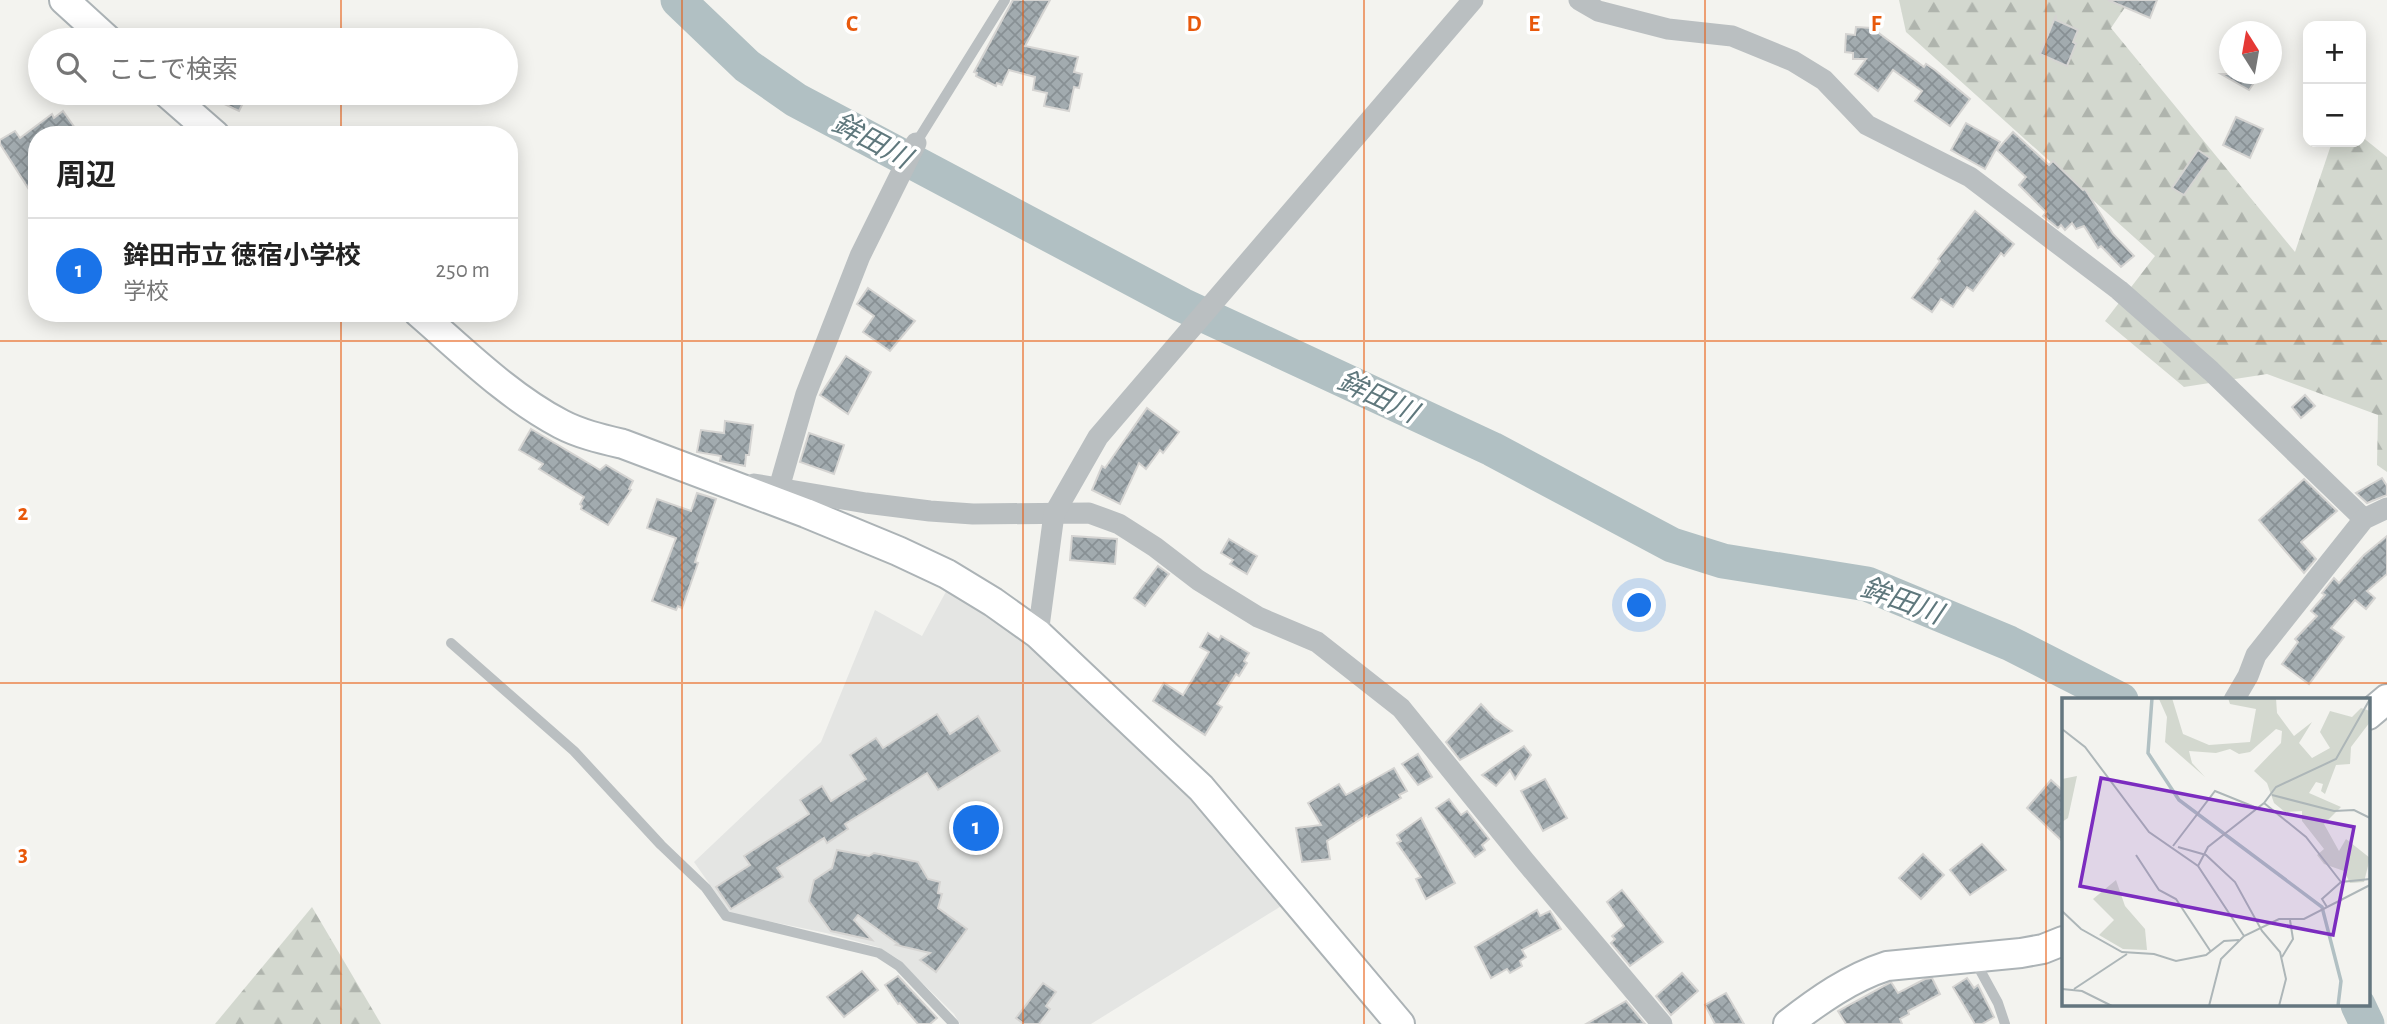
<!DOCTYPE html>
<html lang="ja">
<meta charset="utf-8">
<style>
:root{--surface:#fff;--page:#f6f6f6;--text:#222;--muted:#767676;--line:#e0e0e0;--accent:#1a73e8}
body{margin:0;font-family:"Alegreya Sans","Noto Sans JP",sans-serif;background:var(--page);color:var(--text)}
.controls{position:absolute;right:21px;top:21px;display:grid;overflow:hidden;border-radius:14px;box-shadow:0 4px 18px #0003}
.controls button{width:63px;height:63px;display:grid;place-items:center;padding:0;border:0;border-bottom:2px solid var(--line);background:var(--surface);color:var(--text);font:35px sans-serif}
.compass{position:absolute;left:2219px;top:21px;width:63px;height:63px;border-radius:50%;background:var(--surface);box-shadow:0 4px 18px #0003;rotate:349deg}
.you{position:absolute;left:1640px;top:606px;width:24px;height:24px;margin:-18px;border:5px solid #fff;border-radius:50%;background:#1a73e8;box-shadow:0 0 0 10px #1a73e833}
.badge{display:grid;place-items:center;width:46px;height:46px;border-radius:50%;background:var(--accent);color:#fff;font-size:23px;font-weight:700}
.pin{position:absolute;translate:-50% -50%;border:4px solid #fff;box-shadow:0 2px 7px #0006}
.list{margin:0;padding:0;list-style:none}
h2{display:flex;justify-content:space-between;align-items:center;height:91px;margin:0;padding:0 28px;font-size:30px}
h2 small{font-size:23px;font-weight:400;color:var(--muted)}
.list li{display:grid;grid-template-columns:46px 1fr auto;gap:21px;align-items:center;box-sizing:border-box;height:105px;padding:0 28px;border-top:2px solid var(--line)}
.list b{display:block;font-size:26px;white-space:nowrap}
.list p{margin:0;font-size:23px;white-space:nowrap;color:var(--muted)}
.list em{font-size:23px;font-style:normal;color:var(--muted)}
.icon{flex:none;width:38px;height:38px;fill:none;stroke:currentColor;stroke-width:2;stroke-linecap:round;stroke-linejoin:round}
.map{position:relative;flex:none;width:2387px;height:1024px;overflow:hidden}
.search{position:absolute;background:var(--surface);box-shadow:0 4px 18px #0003;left:28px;top:28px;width:490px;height:77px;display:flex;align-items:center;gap:18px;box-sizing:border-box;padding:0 24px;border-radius:38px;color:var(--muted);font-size:26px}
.panel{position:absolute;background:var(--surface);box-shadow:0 4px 18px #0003;left:28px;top:126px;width:490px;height:196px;border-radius:28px}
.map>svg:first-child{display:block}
.built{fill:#e4e5e3}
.forest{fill:url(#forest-firs)}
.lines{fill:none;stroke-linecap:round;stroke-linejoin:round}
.river{stroke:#b1c0c3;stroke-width:35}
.building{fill:url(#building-cross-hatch);stroke:#d5d4d2;stroke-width:2}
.secondary-casing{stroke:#acb3b6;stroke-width:32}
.lane{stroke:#babfc1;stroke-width:10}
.street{stroke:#babfc1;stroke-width:21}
.secondary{stroke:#fff;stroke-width:28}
.grid{fill:none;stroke:#e8590c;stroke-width:2;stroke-opacity:0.55}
.labels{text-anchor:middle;stroke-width:7;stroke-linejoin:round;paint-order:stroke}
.water-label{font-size:28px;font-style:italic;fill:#5f787d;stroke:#fff}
.inset-river{fill:none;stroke:#b1c0c3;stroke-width:3.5}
.inset-road{fill:none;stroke:#adb6b8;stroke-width:2}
.view{fill:#7b2cbf;fill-opacity:0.15;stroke:#7b2cbf;stroke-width:3.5}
.inset-edge{fill:none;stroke:#64767f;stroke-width:3.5}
.grid-label{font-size:23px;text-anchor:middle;font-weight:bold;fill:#e8590c;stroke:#fff;stroke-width:7;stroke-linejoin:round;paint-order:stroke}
</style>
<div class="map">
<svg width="2387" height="1024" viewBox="0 0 2387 1024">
<defs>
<pattern id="forest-firs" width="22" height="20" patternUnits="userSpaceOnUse" patternTransform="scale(1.75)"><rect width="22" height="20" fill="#d3d8cf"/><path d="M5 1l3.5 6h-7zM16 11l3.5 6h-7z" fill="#afb4ad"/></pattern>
<pattern id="building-cross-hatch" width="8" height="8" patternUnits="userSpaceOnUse" patternTransform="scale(1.75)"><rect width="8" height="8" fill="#a2abaf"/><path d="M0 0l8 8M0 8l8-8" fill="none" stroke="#889094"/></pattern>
</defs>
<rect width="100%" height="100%" fill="#f3f3ef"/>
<path class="built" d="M949,586L1029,634L1195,794L1283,905L1091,1024H960L954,1014L898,959L878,947L826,933L730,913L694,862L821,742L875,610L922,636Z"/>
<g class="forest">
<path d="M1899,0H2130L2111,28L2295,252L2332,142H2361V136L2387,157V472L2377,465L2378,415L2267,374L2184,387L2105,321L2155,256L1906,32Z"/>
<path d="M312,907L381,1024H215Z"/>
</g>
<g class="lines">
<g class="river">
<path d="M678,0L747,66L796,100L1182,305L1492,449L1672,545L1723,561L1867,584L2009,643L2121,700"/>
<path d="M2358,1005L2367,1024"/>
</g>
</g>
<g class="building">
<path d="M1013,0H1050L1025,46L1078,57L1074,72L1082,74L1079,88L1074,87L1069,111L1044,106L1047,93L1033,90L1035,77L1009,70L1002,85L997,83L996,86L976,76L977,73L974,72Z"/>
<path d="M2108,0H2157L2150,18Z"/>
<path d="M2056,15V20L2078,30L2073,42L2076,44L2067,66L2040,54Z"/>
<path d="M1856,27L1872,28L1924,67L1926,64L1935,70L1970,99L1950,126L1915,101L1922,91L1893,70L1878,91L1855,74L1866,59H1853V53L1845,52L1846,34L1855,35Z"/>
<path d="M2221,74H2260L2249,90Z"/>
<path d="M201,93H248L239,111Z"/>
<path d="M63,111L75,128L66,135H37V202L0,144V140L15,131L20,138L52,114L54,118Z"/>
<path d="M2236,117L2263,129L2250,158L2223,145Z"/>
<path d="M1966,123L2000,142L1985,169L1951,150Z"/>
<path d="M2013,132L2049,165L2053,161L2083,190L2085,189L2113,234L2134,256L2121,267L2101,246L2098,248L2084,226L2076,229L2072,223L2065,230L2061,225L2058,228L2043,216L2046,212L2019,185L2026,177L1997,150Z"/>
<path d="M2198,150L2210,158L2184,195L2172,188Z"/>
<path d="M1975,211L2014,244L2004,256L2001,253L1973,291L1967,287L1953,307L1941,299L1932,312L1912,298L1940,261L1938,259Z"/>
<path d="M868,288L915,321L890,351L863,332L874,316L857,304Z"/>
<path d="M846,356L871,372L848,414L820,395Z"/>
<path d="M2305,395L2315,406L2301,418L2292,407Z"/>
<path d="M1147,408L1179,432L1163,453L1160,450L1146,469L1139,463L1120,504L1092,490L1102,466L1105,468Z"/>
<path d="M725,421L753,425L749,455H746L745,466L720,461L721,456L697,452L701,430L724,433Z"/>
<path d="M531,429L600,470L606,465L633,481L629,489L631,490L608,525L581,509L582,506L580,504L584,497L539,469L543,464L519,450Z"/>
<path d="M809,433L844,445L834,474L800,462Z"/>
<path d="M2382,478L2387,486V495L2367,503L2356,493Z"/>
<path d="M2304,479L2337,511L2301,542L2316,559L2304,573L2259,520Z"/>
<path d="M697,493L716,499L695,562L698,563L682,608L678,606L676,610L652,601L676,538L647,528L657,499L691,511Z"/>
<path d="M1072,536L1117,539L1115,564L1070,560Z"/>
<path d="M2387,536V574L2367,591L2375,598L2366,609L2355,600L2331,628L2344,637L2309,684L2282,664L2298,642L2295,639L2317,616L2311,611L2325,595L2322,593L2334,578L2339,583L2364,555Z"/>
<path d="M1229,539L1257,556L1247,574L1230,564L1233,560L1221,553Z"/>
<path d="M1158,566L1169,574L1145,606L1134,598Z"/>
<path d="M1208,633L1219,640L1221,636L1249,653L1244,661L1247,663L1239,676L1236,674L1217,704L1222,707L1205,735L1153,701L1164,683L1183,695L1209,652L1200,647Z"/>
<path d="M1481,704L1494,718L1512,731L1460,760L1446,742Z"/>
<path d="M937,714L950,734L978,716L1000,751L938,790L927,773L845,824L848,829L827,843L824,838L777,868L783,877L731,909L716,887L750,865L744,856L809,814L800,800L822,786L831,801L866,779L850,755L876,738L883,748Z"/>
<path d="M1524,746L1531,755L1515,779L1510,770L1496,786L1482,775Z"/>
<path d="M1418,754L1432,777L1418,785L1402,764Z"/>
<path d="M1394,768L1407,791L1399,795L1401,798L1368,817L1367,815L1327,841L1330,859L1302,862L1296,828L1321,825L1308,803L1339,784L1346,795Z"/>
<path d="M1545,779L1567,818L1543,831L1521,791Z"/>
<path d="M2051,780L2063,791V842L2027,808Z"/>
<path d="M1449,799L1461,815L1467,811L1489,839L1482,845L1485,850L1475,857L1436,808Z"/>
<path d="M1421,818L1455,883L1426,899L1416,879L1421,877L1397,843L1401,841L1397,835Z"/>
<path d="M1982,844L2006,870L1970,895L1950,870Z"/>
<path d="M837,850L869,856L874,853L918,862L928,879L940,882L938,893L942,894L938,908L967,929L936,972L920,960L930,953L896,945L898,944L858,915L854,920L872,940L831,931L809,901L814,880L832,868Z"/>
<path d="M1923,854L1944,875L1921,899L1899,878Z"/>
<path d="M1622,890L1663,942L1630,966L1611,943L1615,939L1612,936L1624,926L1607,902Z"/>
<path d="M1537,910L1540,916L1550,911L1561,929L1522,950L1526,957L1520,961L1522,966L1510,973L1507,969L1491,978L1475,947Z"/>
<path d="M862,971L878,990L844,1017L827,997Z"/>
<path d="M1682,973L1698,991L1671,1015L1656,996Z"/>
<path d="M898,976L937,1018L930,1024H918L900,1003L898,1004L885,985Z"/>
<path d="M1932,978L1940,994L1908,1011L1909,1014L1900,1019L1902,1024H1846L1838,1011L1891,982L1898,993L1925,979Z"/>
<path d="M1967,978L1974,988L1978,985L1994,1017L1982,1024H1975L1953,987Z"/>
<path d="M1043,983L1056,992L1046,1006L1050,1009L1039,1024H1024L1016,1018Z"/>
<path d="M1726,993L1744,1024H1715L1705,1005Z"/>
<path d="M1626,1001L1645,1024H1586Z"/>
</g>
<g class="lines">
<g class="secondary-casing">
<g id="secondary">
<path d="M64,0L108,40"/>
<path d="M167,93L215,135"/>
<path d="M419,313C464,352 508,396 561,424C580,434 602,439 623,444L806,513L898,551L947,574L993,602L1038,634L1201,788L1400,1024"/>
<path d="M2368,715L2387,699"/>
<path d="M1788,1024C1819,1000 1850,978 1887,966L2021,953L2043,949L2063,941"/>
</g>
</g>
<g class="lane">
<path d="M916,143L1005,0"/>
<path d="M451,643L574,751L661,845L706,888L726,916L879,953L899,966L954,1024"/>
<path d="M1974,959L1998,1003L2005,1024"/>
</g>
<g class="street">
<path d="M1579,0L1598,11L1668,29L1732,36L1793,61L1824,80L1867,125L1970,177L2119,290L2211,371L2364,519"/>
<path d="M754,484L866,503L930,511L973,514L1089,513L1119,524L1155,547L1198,580L1258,617L1317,642L1401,708L1524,860L1662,1024"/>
<path d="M779,488L806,394L860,256L916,143"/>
<path d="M1038,634L1054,514L1098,437L1473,0"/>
<path d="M2234,700L2248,676L2256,655L2364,519L2387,508"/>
</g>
<use href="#secondary" class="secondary"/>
</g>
<path class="grid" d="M341,0V40M682,0V1024M1023,0V1024M1364,0V1024M1705,0V1024M2046,0V1024M341,93V135M341,313V1024M0,341H2387M0,683H2387"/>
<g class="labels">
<g class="water-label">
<text transform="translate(872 140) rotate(28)" y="10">鉾田川</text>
<text transform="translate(1378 396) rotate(25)" y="10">鉾田川</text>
<text transform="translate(1902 600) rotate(20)" y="10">鉾田川</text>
</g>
</g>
<g transform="translate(2062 698)">
<rect width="308" height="308" fill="#f3f3ef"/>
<path d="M110,0L121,36L147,47L188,44L194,11L168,6L166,0H214L215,15L232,38L250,24L237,45L250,60L268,50L258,34L268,13L290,19L299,10L308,13V24L289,49L288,66L274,67L263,96L259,93L261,86L254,84L247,95L279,109L262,126L277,153L284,141L308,160L302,184L288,185L282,173L262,166L255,157L262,151L240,123V113L223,114L212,105L205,85L192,73L219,45L220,33L214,31L188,54L177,56L168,51L154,55L127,53L130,65L143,79L103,44L105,19L97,1ZM15,78L6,120L0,124V81ZM54,182L63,208L83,231L85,252L61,251L37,237L52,222L31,201Z" fill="#d3d8cf"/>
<path class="inset-river" d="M90,0L86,55L117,102L260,209L279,283L276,308"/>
<path class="inset-road" d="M0,31L23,49L87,134L136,168L182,238M210,97L272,113L292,112L308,120M202,105L244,139L279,184M111,148L153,93L195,110M116,149L144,157L173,184L200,233L218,254L224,281L217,308M74,157L97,192L114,201L149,254M136,168L146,149L202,105L214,89L274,61L308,1M265,209L260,201L279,184L308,181M0,213L19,231L60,254L92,256L114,263L144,257L162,243L177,242M220,259L231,241L228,222M0,291L20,293L50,308M12,291L65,256M147,308L159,261L182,238L217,221H242L308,187"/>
<path class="view" d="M39,80L292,129L271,237L18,188Z"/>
<rect width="308" height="308" class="inset-edge"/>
</g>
<g class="grid-label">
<text x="852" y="31">C</text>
<text x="1194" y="31">D</text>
<text x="1534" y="31">E</text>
<text x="1876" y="31">F</text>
<text x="23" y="520">2</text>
<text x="23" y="861">3</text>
</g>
</svg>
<div class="controls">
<button>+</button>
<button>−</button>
</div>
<svg class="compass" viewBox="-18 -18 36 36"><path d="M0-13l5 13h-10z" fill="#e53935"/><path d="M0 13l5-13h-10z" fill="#767676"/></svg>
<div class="you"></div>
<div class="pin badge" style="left:976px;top:828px">1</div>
<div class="search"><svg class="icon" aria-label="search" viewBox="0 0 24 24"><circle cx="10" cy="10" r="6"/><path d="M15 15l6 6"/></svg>ここで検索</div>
<section class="panel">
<h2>周辺<small></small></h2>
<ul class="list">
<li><span class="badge">1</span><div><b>鉾田市立 徳宿小学校</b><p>学校</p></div><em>250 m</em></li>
</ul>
</section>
</div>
